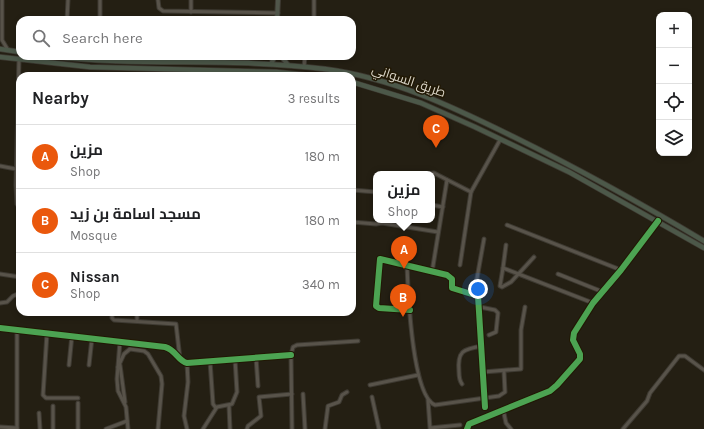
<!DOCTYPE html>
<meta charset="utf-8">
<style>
:root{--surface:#fff;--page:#f6f6f6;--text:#202124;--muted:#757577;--line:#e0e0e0;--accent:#ea580c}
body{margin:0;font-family:Karla,Cairo,sans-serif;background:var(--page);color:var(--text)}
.controls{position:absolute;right:12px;top:12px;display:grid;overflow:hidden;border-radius:8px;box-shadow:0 2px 6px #0003}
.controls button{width:36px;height:36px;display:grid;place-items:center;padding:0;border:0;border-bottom:1px solid var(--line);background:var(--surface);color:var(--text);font:20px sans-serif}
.you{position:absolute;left:478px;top:289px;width:14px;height:14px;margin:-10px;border:3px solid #fff;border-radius:50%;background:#1a73e8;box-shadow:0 0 0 6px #1a73e833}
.badge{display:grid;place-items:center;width:26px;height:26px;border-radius:50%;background:var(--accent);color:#fff;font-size:13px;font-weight:700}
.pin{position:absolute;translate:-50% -33px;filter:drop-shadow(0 1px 2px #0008)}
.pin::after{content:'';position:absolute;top:21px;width:14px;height:12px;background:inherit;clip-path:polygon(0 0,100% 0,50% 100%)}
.popup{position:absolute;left:373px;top:171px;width:62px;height:52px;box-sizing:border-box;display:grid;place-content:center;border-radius:8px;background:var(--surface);filter:drop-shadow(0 1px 3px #0005);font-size:13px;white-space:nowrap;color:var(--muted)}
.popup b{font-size:15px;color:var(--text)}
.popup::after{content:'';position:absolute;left:50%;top:100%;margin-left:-8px;border:8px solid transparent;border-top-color:var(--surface)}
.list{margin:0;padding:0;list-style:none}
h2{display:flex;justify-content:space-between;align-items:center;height:52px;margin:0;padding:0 16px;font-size:17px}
h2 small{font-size:13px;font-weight:400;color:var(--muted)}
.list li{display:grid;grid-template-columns:26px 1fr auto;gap:12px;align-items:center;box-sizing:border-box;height:64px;padding:0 16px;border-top:1px solid var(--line)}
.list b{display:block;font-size:15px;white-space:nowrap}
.list p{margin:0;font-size:13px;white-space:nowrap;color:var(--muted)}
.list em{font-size:13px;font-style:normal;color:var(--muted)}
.icon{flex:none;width:22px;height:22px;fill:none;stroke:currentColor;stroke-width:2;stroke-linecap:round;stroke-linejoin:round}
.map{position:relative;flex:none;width:704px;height:429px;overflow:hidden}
.search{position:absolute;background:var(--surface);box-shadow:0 2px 6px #0003;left:16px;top:16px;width:340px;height:44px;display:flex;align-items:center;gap:10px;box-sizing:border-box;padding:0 14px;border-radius:12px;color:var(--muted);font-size:15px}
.panel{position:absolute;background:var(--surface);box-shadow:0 2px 6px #0003;left:16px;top:72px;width:340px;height:244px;border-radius:12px}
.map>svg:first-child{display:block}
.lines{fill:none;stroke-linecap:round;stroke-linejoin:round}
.minor-casing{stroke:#3e3a32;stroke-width:5}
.major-casing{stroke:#3e3a32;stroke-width:6}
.highway-casing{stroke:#3e3a32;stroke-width:6}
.minor{stroke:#58534a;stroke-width:3}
.major{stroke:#50564a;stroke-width:4}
.highway{stroke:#4c5849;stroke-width:4.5}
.cycleway-casing{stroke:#211804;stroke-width:8}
.cycleway{stroke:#4ca352;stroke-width:6}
.labels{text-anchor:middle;stroke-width:3;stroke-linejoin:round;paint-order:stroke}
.street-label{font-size:13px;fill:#dcd7ca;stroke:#211804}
</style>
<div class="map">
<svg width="704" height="429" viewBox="0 0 704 429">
<rect width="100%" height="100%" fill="#241f13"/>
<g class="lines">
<g class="minor-casing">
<g id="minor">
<path d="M2,0V40L8,50"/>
<path d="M100,0V20"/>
<path d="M158,0L159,8L163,11L278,13"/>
<path d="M314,0V20"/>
<path d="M191,12V0"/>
<path d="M67,20L68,0"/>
<path d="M19,59L16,185L17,204L20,208"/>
<path d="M304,67L305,56"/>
<path d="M0,166L16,169"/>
<path d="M427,174L434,173L471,192"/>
<path d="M352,190L376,192"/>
<path d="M432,205L443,207"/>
<path d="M352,222L376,224L382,223L438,232"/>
<path d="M507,225L621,270"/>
<path d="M506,245L503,268L593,303"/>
<path d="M460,265L471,192L500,140"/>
<path d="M407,266C408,291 412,396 435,405L499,396L505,392L504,372"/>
<path d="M503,268L500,286L502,287L511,282L534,257"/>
<path d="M432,272L447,180"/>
<path d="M0,274L20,277"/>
<path d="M558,274L603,292"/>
<path d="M474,295L484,239"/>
<path d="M0,303L7,302L13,296L20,293"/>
<path d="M480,307L495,310L498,313L496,332L489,335"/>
<path d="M410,310L379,308L376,306L380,259L447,275L452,279V288L478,296L485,407"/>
<path d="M112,312V318L114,320L176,324L180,359"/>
<path d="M137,321V312"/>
<path d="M0,328L165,347C176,350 178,361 187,363L291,355"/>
<path d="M17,329V429"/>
<path d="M47,333L43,395L46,398H78"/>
<path d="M120,341L117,379L118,391L126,407L128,429"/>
<path d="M256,357L258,386"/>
<path d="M210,361L213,404L216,408"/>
<path d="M69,365L72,335"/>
<path d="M89,365L92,338"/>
<path d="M120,365L125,402"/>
<path d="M118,367L124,354L130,349L144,351L148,354L161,376L162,384L158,429"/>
<path d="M483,372L521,369V330L525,307"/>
<path d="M462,384C459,380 459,376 459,372C457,351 463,349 482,346"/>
<path d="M370,385L418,375"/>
<path d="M303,394L305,429"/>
<path d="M372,397L379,429"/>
<path d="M428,400L430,428L460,425"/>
<path d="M53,406V429"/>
<path d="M229,406L230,429"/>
<path d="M503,409L506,423L511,429"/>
<path d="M39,413L40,429"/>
<path d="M0,427L17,428"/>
<path d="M78,429V403"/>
<path d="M106,429L127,421"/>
<path d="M187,429L184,416L188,382L187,363"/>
<path d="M203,429L217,407L232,404L237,392L235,359"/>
<path d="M247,429L248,426L261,416L259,397L292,394"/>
<path d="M292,429L291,355L293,347L297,345L358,341"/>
<path d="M325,429L328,406L339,402L342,395L347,392"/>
<path d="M467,429L469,424L550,391L557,385L580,359V354L573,340L574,333L593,303L621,270L657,221"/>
<path d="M623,429L647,401L650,393L679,356H685L704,370"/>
</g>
</g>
<g class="major-casing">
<g id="major">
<path d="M277,20L278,0"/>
<path d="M281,56L288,65"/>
<path d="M271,64L275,56"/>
</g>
</g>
<g class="highway-casing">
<g id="highway">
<path d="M0,49L20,52"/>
<path d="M49,56C141,67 233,57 325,69C393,78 453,107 514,137C579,169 642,204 704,241"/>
<path d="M0,57L90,67L276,72L316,76"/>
<path d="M352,82L421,103L475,127L569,172L704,248"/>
</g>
</g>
<use href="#minor" class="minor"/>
<use href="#major" class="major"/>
<use href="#highway" class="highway"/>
<g class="cycleway-casing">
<g id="cycleway">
<path d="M410,310L379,308L376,306L380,259L447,275L452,279V288L478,296L485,407"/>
<path d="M0,328L165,347C176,350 178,361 187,363L291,355"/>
<path d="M467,429L469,424L550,391L557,385L580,359V354L573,340L574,333L593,303L621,270L658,221"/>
</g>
</g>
<use href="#cycleway" class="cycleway"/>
</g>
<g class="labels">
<g class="street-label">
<text transform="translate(409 80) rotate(19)" y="5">طريق السواني</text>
</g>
</g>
</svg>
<div class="controls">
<button>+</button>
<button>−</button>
<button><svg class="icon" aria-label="locate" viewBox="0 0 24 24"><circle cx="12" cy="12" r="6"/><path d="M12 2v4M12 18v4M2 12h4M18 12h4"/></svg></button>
<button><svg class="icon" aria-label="layers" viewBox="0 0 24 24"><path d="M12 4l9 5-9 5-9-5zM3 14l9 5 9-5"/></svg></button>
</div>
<div class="you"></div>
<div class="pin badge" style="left:404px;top:269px">A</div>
<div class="popup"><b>مزين</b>Shop</div>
<div class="pin badge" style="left:403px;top:317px">B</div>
<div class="pin badge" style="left:436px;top:148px">C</div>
<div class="search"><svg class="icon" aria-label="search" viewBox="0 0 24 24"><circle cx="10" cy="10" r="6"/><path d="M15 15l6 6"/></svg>Search here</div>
<section class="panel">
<h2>Nearby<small>3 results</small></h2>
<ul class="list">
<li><span class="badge">A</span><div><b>مزين</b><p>Shop</p></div><em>180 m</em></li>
<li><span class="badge">B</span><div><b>مسجد اسامة بن زيد</b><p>Mosque</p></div><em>180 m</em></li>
<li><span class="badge">C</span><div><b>Nissan</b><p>Shop</p></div><em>340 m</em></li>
</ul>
</section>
</div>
